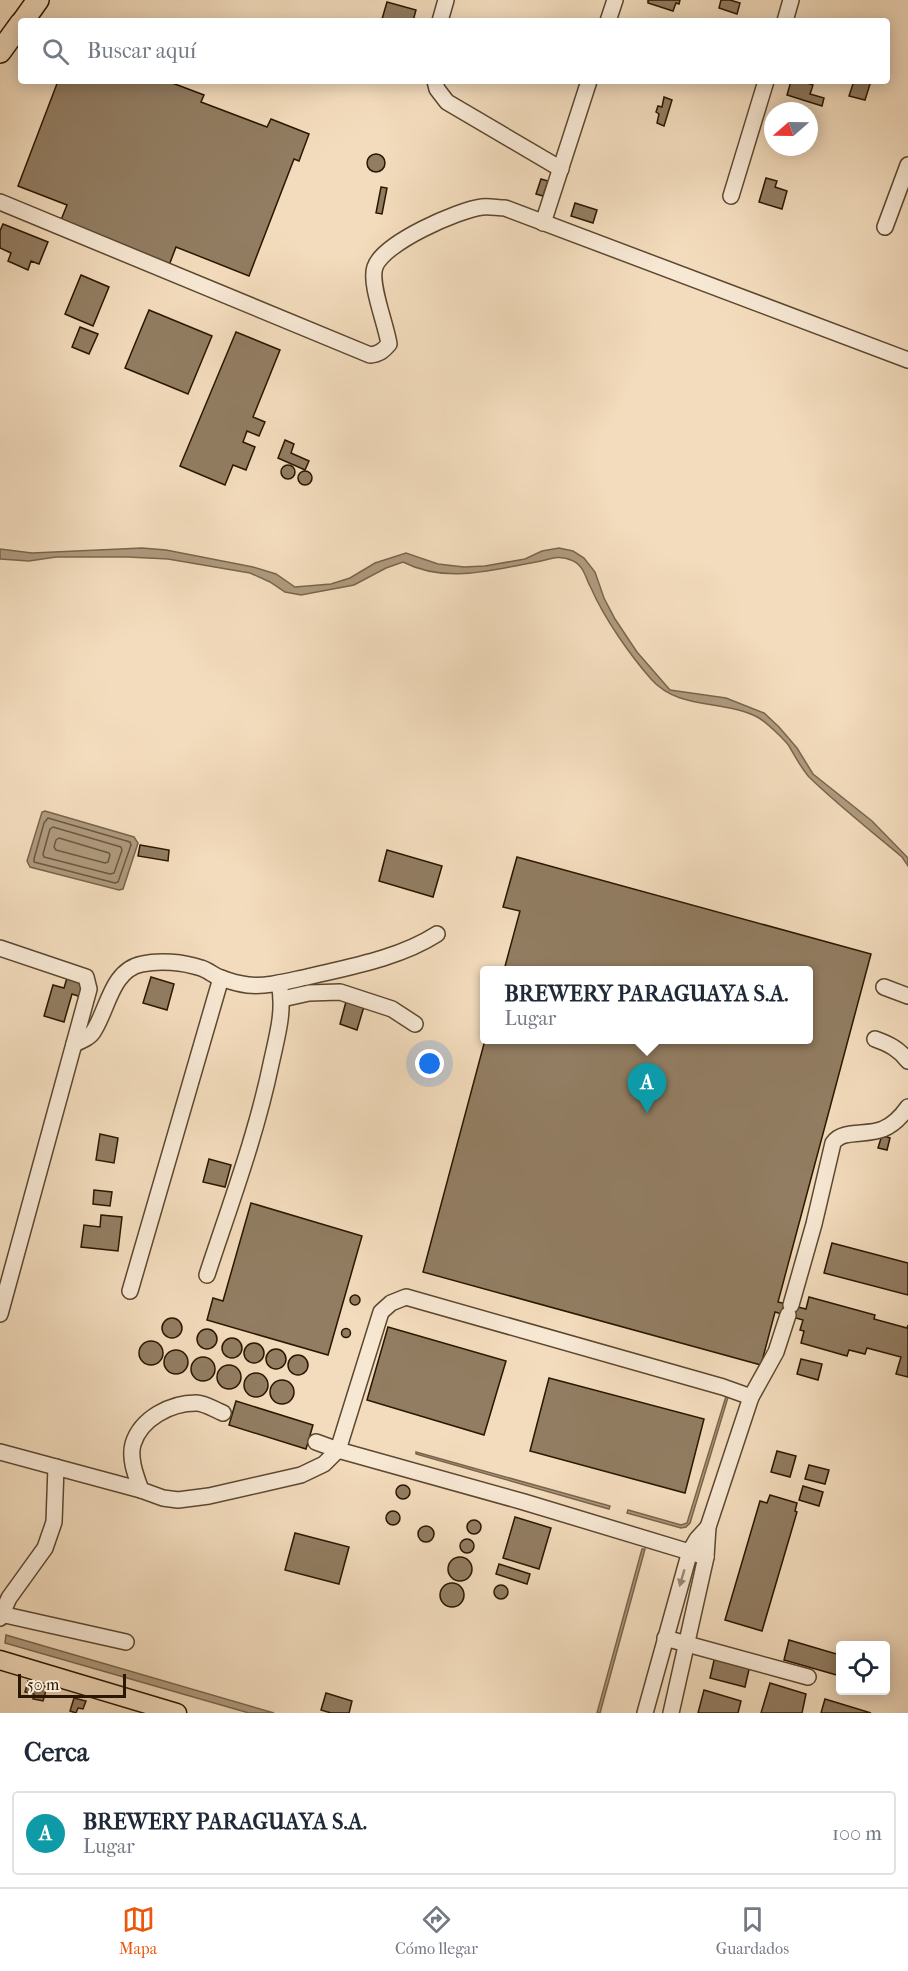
<!DOCTYPE html>
<html lang="es">
<meta charset="utf-8">
<style>
:root{--surface:#fff;--page:#f2f2f3;--text:#1f2937;--muted:#747a83;--line:#e0e1e3;--accent:#ea580c}
body{margin:0;font-family:"IM FELL French Canon",serif;background:var(--page);color:var(--text)}
.controls{position:absolute;right:18px;bottom:18px;display:grid;overflow:hidden;border-radius:6px;box-shadow:0 3px 15px #0003}
.controls button{width:54px;height:54px;display:grid;place-items:center;padding:0;border:0;border-bottom:2px solid var(--line);background:var(--surface);color:var(--text);font:30px sans-serif}
.compass{position:absolute;left:764px;top:102px;width:54px;height:54px;border-radius:50%;background:var(--surface);box-shadow:0 3px 15px #0003;rotate:250deg}
.scale{position:absolute;left:18px;bottom:15px;width:108px;box-sizing:border-box;padding-left:6px;border:3px solid #291700;border-top:0;font-size:16px;line-height:21px;white-space:nowrap;color:#291700;-webkit-text-stroke:4px #f7e8d4;paint-order:stroke}
.you{position:absolute;left:430px;top:1064px;width:21px;height:21px;margin:-15px;border:4px solid #fff;border-radius:50%;background:#1a73e8;box-shadow:0 0 0 9px #1a73e833}
.badge{display:grid;place-items:center;width:39px;height:39px;border-radius:50%;background:var(--accent);color:#fff;font-size:20px;font-weight:700}
.pin{position:absolute;translate:-50% -50px;filter:drop-shadow(0 2px 3px #0008)}
.pin::after{content:'';position:absolute;top:32px;width:21px;height:18px;background:inherit;clip-path:polygon(0 0,100% 0,50% 100%)}
.popup{position:absolute;left:480px;top:966px;width:333px;height:78px;box-sizing:border-box;display:grid;place-content:center;border-radius:6px;background:var(--surface);filter:drop-shadow(0 2px 4px #0005);font-size:20px;white-space:nowrap;color:var(--muted)}
.popup b{font-size:22px;color:var(--text)}
.popup::after{content:'';position:absolute;left:50%;top:100%;margin-left:-12px;border:12px solid transparent;border-top-color:var(--surface)}
.list{margin:0;padding:0;list-style:none}
h2{display:flex;justify-content:space-between;align-items:center;height:78px;margin:0;padding:0 24px;font-size:26px}
h2 small{font-size:20px;font-weight:400;color:var(--muted)}
.list li{display:grid;grid-template-columns:39px 1fr auto;gap:18px;align-items:center;box-sizing:border-box;height:84px;margin:0 12px 12px;padding:0 12px;border:2px solid var(--line);border-radius:6px}
.list b{display:block;font-size:22px;white-space:nowrap}
.list p{margin:0;font-size:20px;white-space:nowrap;color:var(--muted)}
.list em{font-size:20px;font-style:normal;color:var(--muted)}
.icon{flex:none;width:33px;height:33px;fill:none;stroke:currentColor;stroke-width:2;stroke-linecap:round;stroke-linejoin:round}
.map{position:relative;flex:none;width:908px;height:1713px;overflow:hidden}
.search{position:absolute;background:var(--surface);box-shadow:0 3px 15px #0003;left:18px;right:18px;top:18px;height:66px;display:flex;align-items:center;gap:15px;box-sizing:border-box;padding:0 21px;border-radius:6px;color:var(--muted);font-size:22px}
.sheet{height:174px;background:var(--surface)}
nav{display:flex;justify-content:space-around;align-items:center;box-sizing:border-box;height:84px;border-top:2px solid var(--line);background:var(--surface);font-size:16px;color:var(--muted)}
nav a{display:grid;justify-items:center;gap:3px}
nav .on{color:var(--accent)}
.map>svg:first-child{display:block}
.water{fill:#ae997d;stroke:#79654b;stroke-width:1.5}
.lines{fill:none;stroke-linecap:round;stroke-linejoin:round}
.shore{stroke:#6c583e;stroke-width:1.5}
.building{fill:#927d62;stroke:#291700;stroke-width:1.5}
.minor-casing{stroke:#5c482f;stroke-width:18}
.major-casing{stroke:#291700;stroke-width:21}
.highway-casing{stroke:#291700;stroke-width:24}
.minor{stroke:#f7e8d4;stroke-width:15}
.major{stroke:#f3dcbd;stroke-width:18}
.highway{stroke:#f3dcbd;stroke-width:21}
.oneway{fill:#9a8a75}
</style>
<div class="map">
<svg width="908" height="1713" viewBox="0 0 908 1713">
<rect width="100%" height="100%" fill="#f3dcbd"/>
<filter id="stains"><feTurbulence type="fractalNoise" baseFrequency=".00333" numOctaves="4"/><feColorMatrix values="0 0 0 0 .2 0 0 0 0 .09 0 0 0 0 .02 0 0 0 .5 -.17"/></filter>
<radialGradient id="worn" r=".72"><stop offset=".6" stop-color="#630" stop-opacity="0"/><stop offset="1" stop-color="#630" stop-opacity=".3"/></radialGradient>
<g class="water">
<path d="M142,548L166,550L253,567L276,574L295,587L331,584L350,578L375,563L406,553L438,564L464,567L485,566L525,559L542,551L559,548L573,551L584,558L595,572L604,598L615,619L637,652L670,690L726,698L764,713L779,727L797,748L813,774L872,821L908,858V866L902,857C871,831 838,805 809,777C801,768 795,756 789,746C784,739 767,723 759,718C725,699 679,711 651,679C630,655 604,618 591,588C585,577 584,565 571,560C559,554 548,560 536,562C491,570 446,584 403,562L386,568L354,585L301,595L285,592L270,582L250,573L168,559L128,557H56L29,561L0,559V549L32,553Z"/>
<path d="M45,811L134,837L138,843L123,889L119,890L30,867L27,861L42,812Z"/>
<path d="M727,1393L729,1394L690,1523L686,1527L681,1528L627,1513L628,1510L681,1525L687,1523Z"/>
<path d="M416,1452L610,1506L609,1509L416,1454Z"/>
<path d="M642,1549H645L600,1713H597Z"/>
<path d="M6,1635L274,1713H249L5,1643Z"/>
</g>
<g class="lines">
<g class="shore">
<path d="M48,818L130,842L131,845L118,882L115,883L34,862V859L44,823Z"/>
<path d="M53,827L121,847L122,850L114,873L110,874L44,857L43,854L50,829Z"/>
<path d="M59,838L109,853L110,855L108,862L105,863L56,850L54,847L56,840Z"/>
</g>
</g>
<g class="building">
<path d="M648,0H680L679,4L676,3L673,11L648,3Z"/>
<path d="M721,0H730L740,3L737,14L719,8Z"/>
<path d="M387,2L416,10L413,21H388L382,19Z"/>
<path d="M58,81H167L204,95L201,102L267,127L271,119L309,134L299,161L294,159L249,276L176,247L168,268L59,225L67,205L18,186Z"/>
<path d="M791,81H801L813,85L810,94L824,98L822,106L787,95Z"/>
<path d="M854,81H871L865,100L849,96Z"/>
<path d="M664,97L672,100L664,126L657,123L659,114L656,112L658,106L662,107Z"/>
<circle cx="376" cy="163" r="9"/>
<path d="M766,178L777,181L775,187L787,191L782,209L759,202Z"/>
<path d="M541,179L548,181L543,196L536,194Z"/>
<path d="M381,187L387,188L382,214L376,213Z"/>
<path d="M575,203L597,210L593,223L571,216Z"/>
<path d="M3,224L48,242L39,264L31,261L28,270L8,261L11,253L0,248V231Z"/>
<path d="M81,275L109,287L93,326L65,314Z"/>
<path d="M149,310L212,336L188,394L125,368Z"/>
<path d="M80,327L98,334L89,354L72,347Z"/>
<path d="M236,332L280,350L253,417L265,422L259,436L247,431L243,442L255,447L246,470L233,465L225,485L180,466Z"/>
<path d="M285,440L294,444L291,453L309,461L305,470L278,458Z"/>
<circle cx="288" cy="472" r="7"/>
<circle cx="305" cy="478" r="7"/>
<path d="M140,845L169,850L168,861L138,856Z"/>
<path d="M387,850L442,866L433,897L379,881Z"/>
<path d="M517,857L871,954L778,1302L806,1309L809,1297L875,1315L874,1319L907,1328L908,1325V1377L896,1374L901,1357L867,1348L865,1354L849,1350L847,1356L801,1343L804,1331L800,1330L803,1320L775,1312L761,1365L423,1272L485,1040H809V970H504L520,911L503,907Z"/>
<path d="M151,977L174,984L167,1010L143,1003Z"/>
<path d="M67,978L85,983L81,997L72,994L64,1022L44,1016L53,985L64,988Z"/>
<path d="M347,998L365,1003L357,1030L340,1024Z"/>
<path d="M100,1134L118,1138L114,1163L96,1160Z"/>
<path d="M882,1135L890,1138L887,1150L878,1148Z"/>
<path d="M209,1159L231,1165L225,1187L203,1182Z"/>
<path d="M94,1190L112,1192L110,1206L93,1204Z"/>
<path d="M251,1203L362,1236L328,1355L207,1320L213,1298L223,1301Z"/>
<path d="M101,1215L122,1217L118,1251L81,1247L84,1225L100,1227Z"/>
<path d="M832,1243L908,1263V1295L824,1273Z"/>
<circle cx="355" cy="1300" r="5"/>
<circle cx="172" cy="1328" r="10"/>
<path d="M388,1327L506,1361L484,1435L367,1400Z"/>
<circle cx="346" cy="1333" r="4.5"/>
<circle cx="207" cy="1339" r="10"/>
<circle cx="232" cy="1348" r="10"/>
<circle cx="151" cy="1353" r="12"/>
<circle cx="254" cy="1353" r="10"/>
<circle cx="276" cy="1359" r="10"/>
<circle cx="176" cy="1362" r="12"/>
<circle cx="298" cy="1365" r="10"/>
<circle cx="203" cy="1369" r="12"/>
<path d="M801,1359L822,1364L818,1380L797,1374Z"/>
<circle cx="229" cy="1377" r="12"/>
<circle cx="256" cy="1385" r="12"/>
<path d="M549,1378L704,1419L685,1493L530,1451Z"/>
<circle cx="282" cy="1392" r="12"/>
<path d="M236,1401L313,1425L306,1449L229,1425Z"/>
<path d="M777,1451L796,1456L790,1477L771,1472Z"/>
<path d="M809,1465L829,1470L825,1484L805,1479Z"/>
<circle cx="403" cy="1492" r="7"/>
<path d="M803,1486L823,1492L819,1506L799,1500Z"/>
<path d="M770,1495L797,1503L795,1511L797,1512L762,1631L725,1620L760,1501L767,1503Z"/>
<circle cx="393" cy="1518" r="7"/>
<path d="M515,1517L551,1528L539,1569L503,1558Z"/>
<circle cx="474" cy="1527" r="7"/>
<circle cx="426" cy="1534" r="8"/>
<path d="M295,1533L349,1547L339,1584L285,1570Z"/>
<circle cx="467" cy="1546" r="7"/>
<circle cx="460" cy="1569" r="12"/>
<path d="M499,1564L530,1574L527,1584L496,1574Z"/>
<circle cx="452" cy="1595" r="12"/>
<circle cx="501" cy="1592" r="7"/>
<path d="M789,1640L840,1655V1676L784,1660Z"/>
<path d="M715,1656L750,1665L745,1687L710,1678Z"/>
<path d="M28,1681L47,1687L43,1701L33,1699L34,1694L25,1692Z"/>
<path d="M770,1683L806,1694L802,1713H761Z"/>
<path d="M704,1690L741,1701L738,1713H698Z"/>
<path d="M326,1693L352,1701L349,1713H331L321,1710Z"/>
<path d="M74,1698L86,1701L83,1709L78,1708L76,1713L70,1711Z"/>
<path d="M825,1699L871,1713H821Z"/>
</g>
<g class="lines">
<g class="minor-casing">
<g id="minor">
<path d="M440,21L446,0"/>
<path d="M608,21L615,0"/>
<path d="M785,21L791,0"/>
<path d="M435,81L437,89L447,102L561,169"/>
<path d="M731,196L766,81"/>
<path d="M0,202L370,355C379,354 383,351 389,344C386,324 369,283 375,267C383,243 458,210 482,207C489,206 498,208 505,208L908,360"/>
<path d="M543,223L589,81"/>
<path d="M885,227L908,165"/>
<path d="M0,948L86,977L89,989L0,1314"/>
<path d="M884,987L908,996"/>
<path d="M282,999L309,993L340,992L392,1009L415,1024"/>
<path d="M875,1039C889,1044 899,1049 908,1061"/>
<path d="M74,1044C81,1041 89,1038 93,1032C108,1010 111,970 142,964C160,960 183,962 201,968C208,970 214,976 221,978C229,981 240,984 248,985C267,987 288,981 307,977C349,967 400,958 437,934"/>
<path d="M207,1275C230,1205 256,1136 271,1064C277,1036 285,1011 279,983"/>
<path d="M130,1291L221,978"/>
<path d="M791,1305L814,1224L833,1143C842,1129 867,1136 883,1129C893,1125 901,1117 908,1107"/>
<path d="M751,1397L776,1352L788,1315"/>
<path d="M223,1413C215,1410 205,1403 196,1403C171,1403 141,1418 133,1444C129,1459 136,1476 141,1490L163,1498L178,1500L209,1496L301,1475L324,1464L338,1450L381,1312L391,1303L406,1297L723,1387L751,1397L708,1527L706,1557L671,1713"/>
<path d="M316,1442L338,1450L524,1502L706,1557"/>
<path d="M0,1452L141,1490"/>
<path d="M1,1614L126,1642"/>
<path d="M0,1618L9,1598L45,1548L54,1522L56,1467"/>
<path d="M665,1638L808,1677"/>
<path d="M645,1713L690,1551L697,1539L708,1527"/>
</g>
</g>
<g class="major-casing">
<path id="major" d="M0,1660L177,1713"/>
</g>
<g class="highway-casing">
<g id="highway">
<path d="M23,21L38,0"/>
<path d="M0,52L21,23"/>
</g>
</g>
<use href="#minor" class="minor"/>
<use href="#major" class="major"/>
<use href="#highway" class="highway"/>
</g>
<defs><path id="oneway-solid" d="M-6-.8H1V-3.2L6.5 0L1 3.2V.8H-6Z" transform="scale(1.5)"/></defs>
<use class="oneway" href="#oneway-solid" transform="translate(682 1578) rotate(106)"/>
<rect width="100%" height="100%" filter="url(#stains)"/>
<rect width="100%" height="100%" fill="url(#worn)"/>
</svg>
<div class="controls">
<button><svg class="icon" aria-label="locate" viewBox="0 0 24 24"><circle cx="12" cy="12" r="6"/><path d="M12 2v4M12 18v4M2 12h4M18 12h4"/></svg></button>
</div>
<svg class="compass" viewBox="-18 -18 36 36"><path d="M0-13l5 13h-10z" fill="#e53935"/><path d="M0 13l5-13h-10z" fill="#747a83"/></svg>
<div class="scale">50 m</div>
<div class="you"></div>
<div class="pin badge" style="left:647px;top:1113px;background:#0f9aa8">A</div>
<div class="popup"><b>BREWERY PARAGUAYA S.A.</b>Lugar</div>
<div class="search"><svg class="icon" aria-label="search" viewBox="0 0 24 24"><circle cx="10" cy="10" r="6"/><path d="M15 15l6 6"/></svg>Buscar aquí</div>
</div>
<section class="sheet">
<h2>Cerca<small></small></h2>
<ul class="list">
<li><span class="badge" style="background:#0f9aa8">A</span><div><b>BREWERY PARAGUAYA S.A.</b><p>Lugar</p></div><em>100 m</em></li>
</ul>
</section>
<nav>
<a class="on"><svg class="icon" aria-label="map" viewBox="0 0 24 24"><path d="M3 6l6-2 6 2 6-2v14l-6 2-6-2-6 2zM9 4v14M15 6v14"/></svg>Mapa</a>
<a><svg class="icon" aria-label="directions" viewBox="0 0 24 24"><path d="M12 3l9 9-9 9-9-9zM9 14v-3h6M13 9l2 2-2 2"/></svg>Cómo llegar</a>
<a><svg class="icon" aria-label="saved" viewBox="0 0 24 24"><path d="M7 4h10v16l-5-4-5 4z"/></svg>Guardados</a>
</nav>
